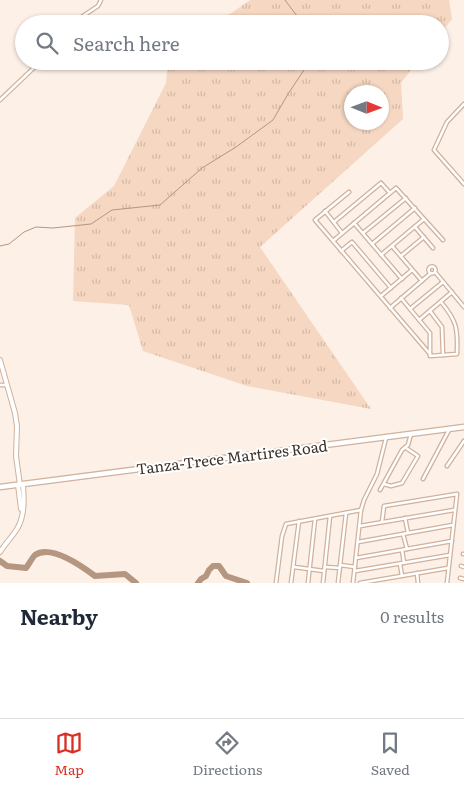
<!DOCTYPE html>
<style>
:root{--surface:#fff;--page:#f2f2f3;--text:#1f2937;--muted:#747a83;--line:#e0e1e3;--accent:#d93025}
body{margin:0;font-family:Literata,serif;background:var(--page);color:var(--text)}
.compass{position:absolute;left:344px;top:85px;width:45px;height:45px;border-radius:50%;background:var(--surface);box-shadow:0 1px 4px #0004;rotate:91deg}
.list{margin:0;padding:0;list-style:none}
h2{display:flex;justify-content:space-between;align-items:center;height:65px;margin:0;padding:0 20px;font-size:21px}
h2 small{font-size:16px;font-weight:400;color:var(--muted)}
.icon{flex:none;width:28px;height:28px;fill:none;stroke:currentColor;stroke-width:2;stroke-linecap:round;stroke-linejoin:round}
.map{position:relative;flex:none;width:464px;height:583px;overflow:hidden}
.search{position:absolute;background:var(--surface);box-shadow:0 1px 4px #0004;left:15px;right:15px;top:15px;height:55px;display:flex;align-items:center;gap:12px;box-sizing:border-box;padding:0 18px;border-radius:28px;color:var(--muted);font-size:19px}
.sheet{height:135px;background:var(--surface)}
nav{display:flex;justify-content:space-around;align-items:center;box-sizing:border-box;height:70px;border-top:1px solid var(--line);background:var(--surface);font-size:14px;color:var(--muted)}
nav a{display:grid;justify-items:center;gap:2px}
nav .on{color:var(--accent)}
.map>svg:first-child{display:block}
.grass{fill:url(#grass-tufts);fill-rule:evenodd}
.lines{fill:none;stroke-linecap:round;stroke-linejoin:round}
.stream{stroke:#b59680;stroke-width:1}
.river{stroke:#b59680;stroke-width:6}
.street-casing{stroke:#d0b19d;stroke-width:5}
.secondary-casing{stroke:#d0b19d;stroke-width:6}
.primary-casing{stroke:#d0b19d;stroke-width:7}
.street{stroke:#fff;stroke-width:2.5}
.secondary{stroke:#fff;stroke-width:4}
.primary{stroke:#fff;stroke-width:4.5}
.labels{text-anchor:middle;stroke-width:4;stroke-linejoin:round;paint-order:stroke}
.street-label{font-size:15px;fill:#3e3229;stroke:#fff}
</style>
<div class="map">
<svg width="464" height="583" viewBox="0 0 464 583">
<defs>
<pattern id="grass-tufts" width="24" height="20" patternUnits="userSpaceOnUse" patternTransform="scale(1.25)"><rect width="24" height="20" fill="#f5d7c2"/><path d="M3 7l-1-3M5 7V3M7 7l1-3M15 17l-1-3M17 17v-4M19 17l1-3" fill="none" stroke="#d3b9a7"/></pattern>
</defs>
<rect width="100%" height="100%" fill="#fdf0e7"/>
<g class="grass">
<path d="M250,0H449L452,19L440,34V24H190L230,14Z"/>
<path d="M168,61H418L401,83L403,119L260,247L371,409L247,386L143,351L129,305L73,301L75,218L114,186L166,83ZM352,92H382V122H352Z"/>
</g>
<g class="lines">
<g class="stream">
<path d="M285,0L303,24"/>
<path d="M0,246L9,244L24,232L36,227L53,228L91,224L112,210L160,205L202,168L236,147L273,120L288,94L308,64V61"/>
</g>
<g class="river">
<path d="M0,561L7,566L26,568C29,564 32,558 35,555C51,544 83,567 95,576L125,574L136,583"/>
<path d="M198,583L201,579L206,576L209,570L213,566H219L226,576L247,583"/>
</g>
<g class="street-casing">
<g id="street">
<path d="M71,24L98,6L101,0"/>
<path d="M0,100L41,61"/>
<path d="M464,104L447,122L434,150L464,184"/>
<path d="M349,192L315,220L430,354"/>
<path d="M325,211L342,233"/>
<path d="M334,222L381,183L390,193"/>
<path d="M354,223L402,279"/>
<path d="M415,227L433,248"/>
<path d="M363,233L406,198"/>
<path d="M333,241L396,188L443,240"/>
<path d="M372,244L415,208"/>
<path d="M392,246L422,281"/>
<path d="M341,251L352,242L391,288"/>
<path d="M381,255L424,219"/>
<path d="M401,256L424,237"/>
<circle cx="432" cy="270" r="3.5"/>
<path d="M435,272L464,307"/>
<path d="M381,296L412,270"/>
<path d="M401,298L430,333V356L457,354C458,329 457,321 441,302"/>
<path d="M390,308L431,273"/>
<path d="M410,309L443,282"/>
<path d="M430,311L442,327L443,355"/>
<path d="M419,320L452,292"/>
<path d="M0,385H7"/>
<path d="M447,466L464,441"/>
<path d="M423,479L449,430"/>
<path d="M384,484L391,486L402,483L418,456L406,448"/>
<path d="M380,490L402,450L408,445L411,434"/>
<path d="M405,518L408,533"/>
<path d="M382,522L384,506L457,494L447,583"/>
<path d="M360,526L454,510"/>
<path d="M403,534L407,549"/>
<path d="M358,542L453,525"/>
<path d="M402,550L404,563"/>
<path d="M463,554H464"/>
<path d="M356,558L452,541"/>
<path d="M400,564L402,576"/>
<path d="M340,565L355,567"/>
<path d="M461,566L464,567"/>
<path d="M294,567L324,571"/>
<path d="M325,567L340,568"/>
<path d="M355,571L450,555"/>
<path d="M417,573L418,583"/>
<path d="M460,578L464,579"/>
<path d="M276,583L282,536L286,524L361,510"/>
<path d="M291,583L299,521"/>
<path d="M308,583L315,519"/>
<path d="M323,583L330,516"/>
<path d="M338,583L346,513"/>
<path d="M353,583L361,510L364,500L377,474L386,438"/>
<path d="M360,583L448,568"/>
</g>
</g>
<g class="secondary-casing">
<g id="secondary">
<path d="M0,360L15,413L17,426L16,456L20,485"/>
<path d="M18,485L21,509"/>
<path d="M0,552C5,544 12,537 17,529C25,516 24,499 23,485"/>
</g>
</g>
<g class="primary-casing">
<path id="primary" d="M0,487L464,427"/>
</g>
<use href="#street" class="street"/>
<use href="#secondary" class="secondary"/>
<use href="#primary" class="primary"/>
</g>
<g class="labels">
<g class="street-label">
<text transform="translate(232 458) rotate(-7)" y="5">Tanza-Trece Martires Road</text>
</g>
</g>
</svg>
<svg class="compass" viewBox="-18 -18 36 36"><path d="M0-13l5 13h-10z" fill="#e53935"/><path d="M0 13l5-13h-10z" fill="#747a83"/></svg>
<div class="search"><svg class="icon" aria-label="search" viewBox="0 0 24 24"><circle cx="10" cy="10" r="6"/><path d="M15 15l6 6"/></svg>Search here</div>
</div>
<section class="sheet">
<h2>Nearby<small>0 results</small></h2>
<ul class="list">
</ul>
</section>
<nav>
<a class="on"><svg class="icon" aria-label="map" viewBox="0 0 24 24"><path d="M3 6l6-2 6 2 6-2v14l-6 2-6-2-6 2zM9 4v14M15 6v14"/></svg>Map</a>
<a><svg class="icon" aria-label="directions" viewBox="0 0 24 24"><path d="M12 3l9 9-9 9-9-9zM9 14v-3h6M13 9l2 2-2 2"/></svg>Directions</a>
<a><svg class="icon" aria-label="saved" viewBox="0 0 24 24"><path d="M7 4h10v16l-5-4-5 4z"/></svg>Saved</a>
</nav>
